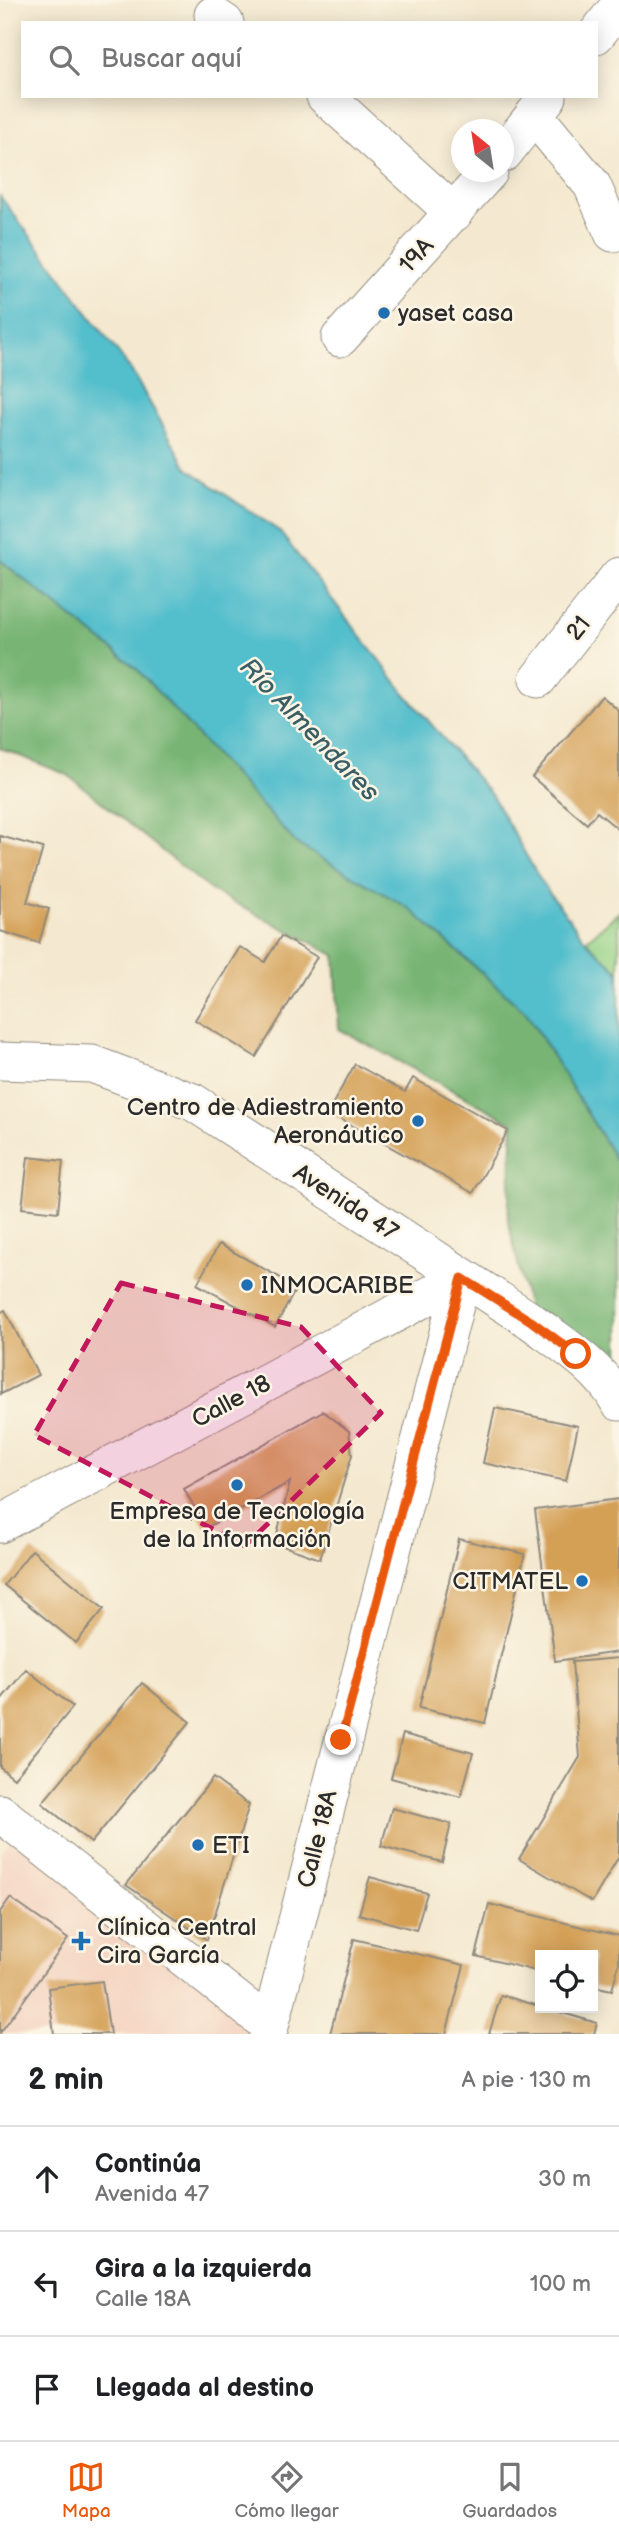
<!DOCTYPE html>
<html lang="es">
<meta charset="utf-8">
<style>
:root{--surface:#fff;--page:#f2f2f2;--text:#202124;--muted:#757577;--line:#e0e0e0;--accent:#ea580c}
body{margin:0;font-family:"Balsamiq Sans",sans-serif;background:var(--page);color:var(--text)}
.controls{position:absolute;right:21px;bottom:21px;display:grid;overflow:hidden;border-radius:0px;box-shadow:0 4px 18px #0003}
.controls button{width:63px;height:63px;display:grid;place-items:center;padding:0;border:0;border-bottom:2px solid var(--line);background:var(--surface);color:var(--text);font:35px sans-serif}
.compass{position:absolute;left:451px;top:119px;width:63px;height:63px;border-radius:50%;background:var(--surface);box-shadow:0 4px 18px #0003;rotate:330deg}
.stop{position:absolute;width:21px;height:21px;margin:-16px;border:5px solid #ea580c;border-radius:50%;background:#fff}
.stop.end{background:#ea580c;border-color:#fff;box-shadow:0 2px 7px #0008}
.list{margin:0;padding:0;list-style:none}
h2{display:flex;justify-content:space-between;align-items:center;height:91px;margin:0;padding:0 28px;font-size:30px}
h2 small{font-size:23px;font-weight:400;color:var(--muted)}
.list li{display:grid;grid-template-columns:46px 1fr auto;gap:21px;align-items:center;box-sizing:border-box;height:105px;padding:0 28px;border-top:2px solid var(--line)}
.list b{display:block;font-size:26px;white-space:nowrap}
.list p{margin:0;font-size:23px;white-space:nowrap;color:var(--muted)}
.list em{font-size:23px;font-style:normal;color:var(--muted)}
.icon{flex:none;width:38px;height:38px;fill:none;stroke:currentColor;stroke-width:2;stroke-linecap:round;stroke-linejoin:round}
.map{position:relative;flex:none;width:619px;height:2034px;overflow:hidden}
.search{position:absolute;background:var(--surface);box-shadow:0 4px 18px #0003;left:21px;right:21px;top:21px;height:77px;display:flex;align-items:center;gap:18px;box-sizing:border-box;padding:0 24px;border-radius:0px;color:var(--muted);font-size:26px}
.sheet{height:406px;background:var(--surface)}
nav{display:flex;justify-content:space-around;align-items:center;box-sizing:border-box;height:98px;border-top:2px solid var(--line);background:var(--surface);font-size:19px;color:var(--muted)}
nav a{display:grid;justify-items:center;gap:4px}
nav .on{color:var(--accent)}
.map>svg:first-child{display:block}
.built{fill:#f4d3c0}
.green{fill:#96d387;stroke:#607f59;stroke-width:2}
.forest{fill:#78b574;stroke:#527050;stroke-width:2}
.water{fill:#52becc;stroke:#3e747c;stroke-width:2}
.building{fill:#d4a057}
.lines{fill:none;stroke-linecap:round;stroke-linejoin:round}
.minor-casing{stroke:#908a7e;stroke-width:39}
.minor{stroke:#fff;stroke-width:37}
.route{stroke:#ea580c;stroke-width:9}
.marked{fill:#c2185b;fill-opacity:0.2;stroke:#c2185b;stroke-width:5;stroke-dasharray:14 9;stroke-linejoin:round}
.poi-dot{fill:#1f6fb2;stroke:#fcf5e5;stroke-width:2.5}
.labels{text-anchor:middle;stroke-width:5;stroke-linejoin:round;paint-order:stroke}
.street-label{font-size:24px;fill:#2b2b2b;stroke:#fcf5e5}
.poi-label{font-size:24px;fill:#2b2b2b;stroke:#fcf5e5;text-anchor:start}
.water-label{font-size:26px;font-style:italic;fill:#395e63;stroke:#fcf5e5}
</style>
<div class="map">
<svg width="619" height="2034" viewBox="0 0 619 2034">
<rect width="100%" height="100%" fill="#fcf5e5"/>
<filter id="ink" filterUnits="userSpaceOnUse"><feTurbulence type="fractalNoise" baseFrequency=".0143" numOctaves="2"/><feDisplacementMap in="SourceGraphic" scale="14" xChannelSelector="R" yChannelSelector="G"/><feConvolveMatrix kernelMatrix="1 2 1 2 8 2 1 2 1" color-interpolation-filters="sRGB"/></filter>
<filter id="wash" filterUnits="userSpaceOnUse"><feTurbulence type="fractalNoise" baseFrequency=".00686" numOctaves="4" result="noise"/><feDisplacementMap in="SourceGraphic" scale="28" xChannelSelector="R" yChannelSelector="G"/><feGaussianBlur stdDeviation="1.57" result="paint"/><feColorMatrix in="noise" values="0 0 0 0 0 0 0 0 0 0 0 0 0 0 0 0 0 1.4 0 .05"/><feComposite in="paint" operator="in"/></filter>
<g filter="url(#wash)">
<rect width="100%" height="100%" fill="#f4e9d0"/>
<path class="built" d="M20,1829L268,2034H0V1855Z"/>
<path class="green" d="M619,912V972L586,941Z"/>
<path class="forest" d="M0,560L136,668L297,844L409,908L526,1012L619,1165V1402L531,1321L508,1220L513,1123L339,1029L335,955L212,891L68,775L0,748Z"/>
<path class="water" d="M0,196L131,370L188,469L279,531L404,692L493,797L542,883L586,941L619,972V1165L526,1012L409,908L297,844L136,668L0,560Z"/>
<g id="blocks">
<g class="building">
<path d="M602,696L619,711V830L597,812L587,824L532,777Z"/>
<path d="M0,836L43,848L27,902L49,909L39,943L0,931Z"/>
<path d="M281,936L317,957L256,1057L195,1020L240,947L265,962Z"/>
<path d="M355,1064L405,1092L413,1078L508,1131L473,1193L328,1112Z"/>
<path d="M28,1157L63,1161L58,1212L22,1208Z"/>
<path d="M219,1244L297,1287L275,1327L197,1284Z"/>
<path d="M5,1310L38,1375L1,1394L0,1313Z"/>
<path d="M495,1408L578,1426L566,1481L483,1463Z"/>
<path d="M323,1411L349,1431L352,1455L320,1559L275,1543L290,1482L206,1528L184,1489Z"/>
<path d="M619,1499V1652L555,1661L535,1510Z"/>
<path d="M459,1539L525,1554L485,1723L419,1708Z"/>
<path d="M32,1550L104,1609L76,1643L4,1585Z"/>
<path d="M619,1658V1856L592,1902L519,1859L580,1757L572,1662Z"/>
<path d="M26,1669L73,1707L14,1778L0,1767V1701Z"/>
<path d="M142,1683L190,1722L91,1843L42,1803Z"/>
<path d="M403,1734L473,1753L461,1797L391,1778Z"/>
<path d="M213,1778L249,1805L207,1940L126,1885Z"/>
<path d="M392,1808L451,1824L442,1862L381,1846Z"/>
<path d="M370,1877L427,1893L416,1930L359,1914Z"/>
<path d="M10,1898L68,1939L0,2033V1912Z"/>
<path d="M489,1904L619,1936V1963L612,1990L593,1986V1955H540V1972L476,1956Z"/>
<path d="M354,1939L464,1965L446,2034H330Z"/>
<path d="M102,1981L110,2034H54L48,1988Z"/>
<path d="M501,1995L597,2023L594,2034H489Z"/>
</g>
</g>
</g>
<g filter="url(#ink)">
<use href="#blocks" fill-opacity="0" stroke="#908a7e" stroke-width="2"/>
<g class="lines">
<g class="minor-casing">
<g id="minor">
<path d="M213,15L225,23"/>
<path d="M596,35L619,6"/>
<path d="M325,96L454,213"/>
<path d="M534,115L592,185L613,233"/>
<path d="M504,153L548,97"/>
<path d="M340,338L489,172"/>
<path d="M538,679L619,576"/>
<path d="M0,1061L92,1064L193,1102L531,1321C562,1344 600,1367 619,1402"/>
<path d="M0,1524L462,1278"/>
<path d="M0,1813L270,2026"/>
<path d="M268,2034L462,1278"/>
</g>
</g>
<use href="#minor" class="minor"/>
</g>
</g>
<g class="lines" filter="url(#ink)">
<path class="route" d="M341,1740L462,1278L531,1321L576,1354"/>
</g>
<path class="marked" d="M121,1283L301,1327L381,1413L245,1546L34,1435Z"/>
<g class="poi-dot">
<circle cx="384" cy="313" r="7"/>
<circle cx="418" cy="1121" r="7"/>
<circle cx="247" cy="1285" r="7"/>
<circle cx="237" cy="1485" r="7"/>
<circle cx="582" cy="1581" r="7"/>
<circle cx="198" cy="1845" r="7"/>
<path d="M77.5 1930.5h7v7h7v7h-7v7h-7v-7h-7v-7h7z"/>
</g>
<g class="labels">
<g class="street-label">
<text transform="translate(416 255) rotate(-47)" y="8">19A</text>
<text transform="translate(578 628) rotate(-52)" y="8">21</text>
<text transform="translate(346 1202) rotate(33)" y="8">Avenida 47</text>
<text transform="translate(231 1401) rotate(-28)" y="8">Calle 18</text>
<text transform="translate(317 1839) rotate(-76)" y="8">Calle 18A</text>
</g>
<g class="poi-label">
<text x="398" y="321">yaset casa</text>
<text x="404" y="1115" text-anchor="end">Centro de Adiestramiento<tspan x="404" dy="28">Aeronáutico</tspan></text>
<text x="261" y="1293">INMOCARIBE</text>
<text x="237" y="1519" text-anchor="middle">Empresa de Tecnología<tspan x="237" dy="28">de la Información</tspan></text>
<text x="568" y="1589" text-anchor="end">CITMATEL</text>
<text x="212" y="1853">ETI</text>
<text x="97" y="1935">Clínica Central<tspan x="97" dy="28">Cira García</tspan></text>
</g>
<g class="water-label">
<text transform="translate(310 729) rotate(46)" y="9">Río Almendares</text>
</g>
</g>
</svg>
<div class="controls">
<button><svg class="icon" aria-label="locate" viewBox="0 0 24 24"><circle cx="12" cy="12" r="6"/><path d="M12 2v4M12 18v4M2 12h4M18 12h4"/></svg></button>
</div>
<svg class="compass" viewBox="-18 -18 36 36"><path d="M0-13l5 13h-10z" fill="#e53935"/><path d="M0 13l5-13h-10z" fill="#757577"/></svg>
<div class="stop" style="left:576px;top:1354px"></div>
<div class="stop end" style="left:341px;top:1740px"></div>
<div class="search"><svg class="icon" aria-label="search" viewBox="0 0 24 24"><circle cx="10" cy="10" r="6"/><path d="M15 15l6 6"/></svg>Buscar aquí</div>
</div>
<section class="sheet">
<h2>2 min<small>A pie · 130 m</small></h2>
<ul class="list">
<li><svg class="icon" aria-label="ahead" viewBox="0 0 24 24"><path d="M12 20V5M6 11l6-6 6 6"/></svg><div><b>Continúa</b><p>Avenida 47</p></div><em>30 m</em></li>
<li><svg class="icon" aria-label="left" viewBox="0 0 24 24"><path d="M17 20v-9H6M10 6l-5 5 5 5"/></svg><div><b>Gira a la izquierda</b><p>Calle 18A</p></div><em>100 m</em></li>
<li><svg class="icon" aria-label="arrive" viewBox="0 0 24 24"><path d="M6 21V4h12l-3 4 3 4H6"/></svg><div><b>Llegada al destino</b></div></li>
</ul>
</section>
<nav>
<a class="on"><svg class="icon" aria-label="map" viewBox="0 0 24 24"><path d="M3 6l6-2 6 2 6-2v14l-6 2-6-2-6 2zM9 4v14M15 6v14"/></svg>Mapa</a>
<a><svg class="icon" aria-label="directions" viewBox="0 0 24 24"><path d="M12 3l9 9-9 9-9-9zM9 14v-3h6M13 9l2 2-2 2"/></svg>Cómo llegar</a>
<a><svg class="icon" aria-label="saved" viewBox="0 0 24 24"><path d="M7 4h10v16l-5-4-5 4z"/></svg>Guardados</a>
</nav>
